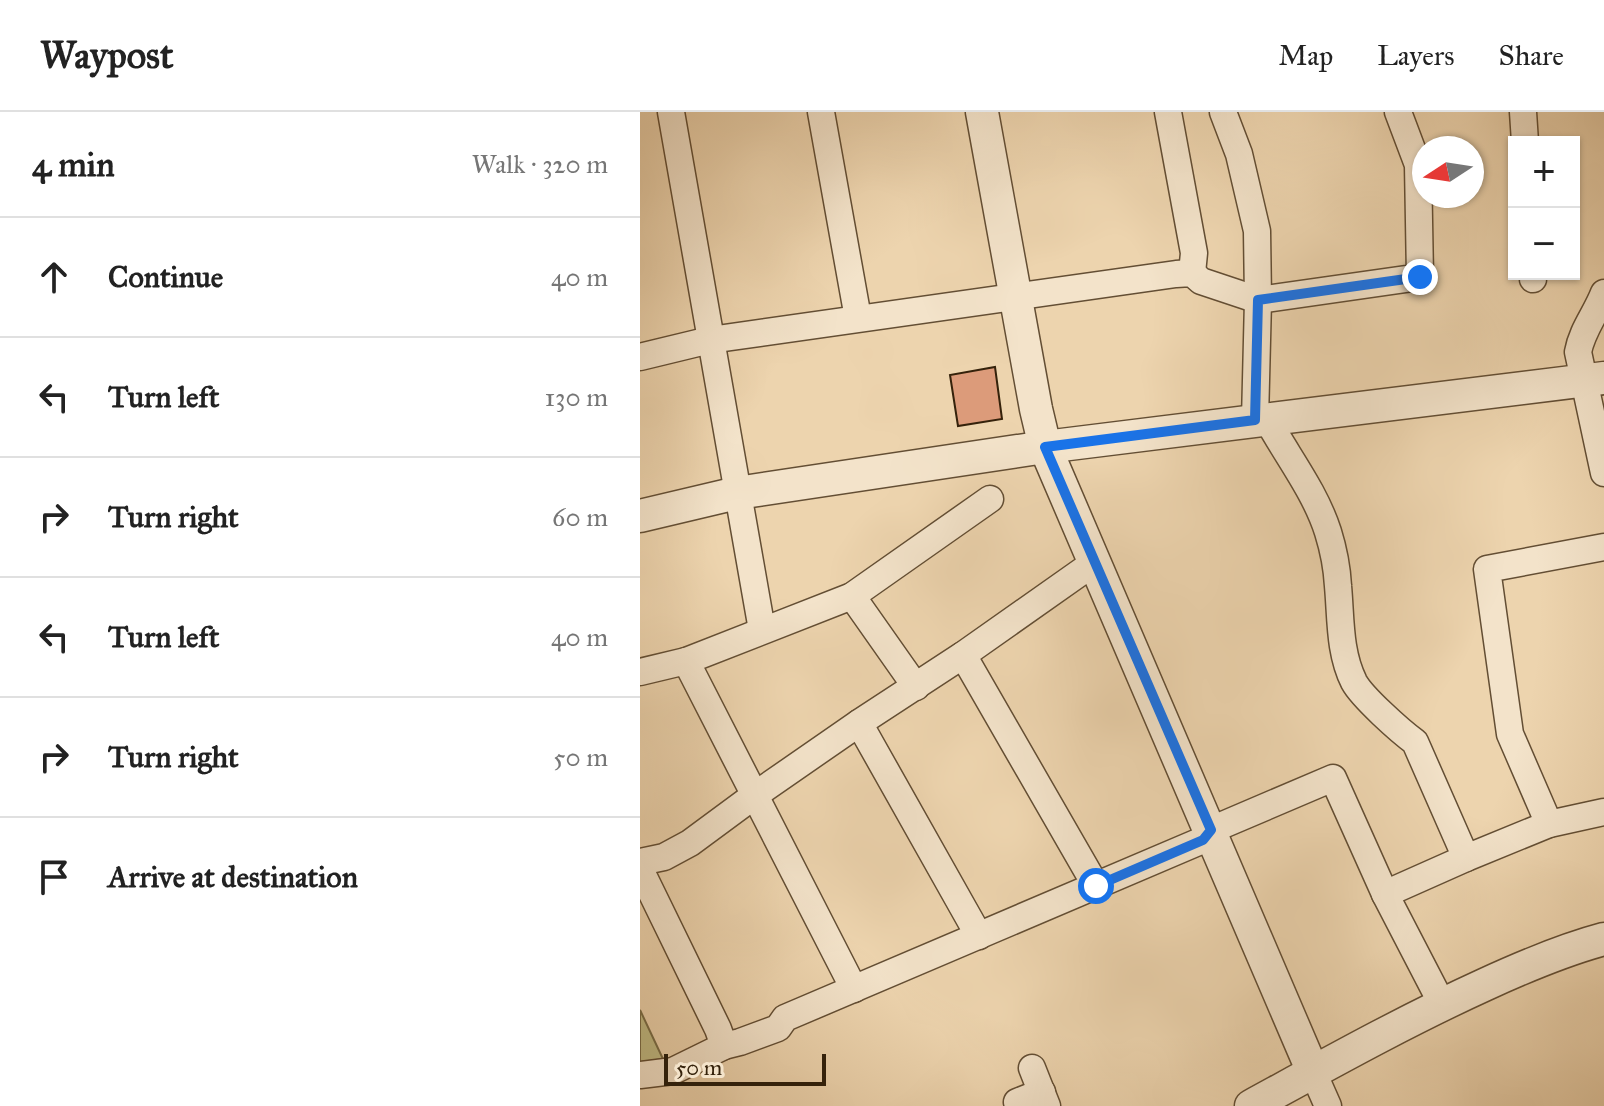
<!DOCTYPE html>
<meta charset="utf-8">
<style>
:root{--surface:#fff;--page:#f2f2f2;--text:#222;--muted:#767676;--line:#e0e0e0}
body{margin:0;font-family:"IM FELL Great Primer",serif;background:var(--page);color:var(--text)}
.controls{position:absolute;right:24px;top:24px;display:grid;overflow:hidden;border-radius:0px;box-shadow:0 2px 6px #0004}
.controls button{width:72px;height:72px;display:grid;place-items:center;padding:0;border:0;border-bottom:2px solid var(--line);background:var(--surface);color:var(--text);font:40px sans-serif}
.compass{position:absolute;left:772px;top:24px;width:72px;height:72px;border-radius:50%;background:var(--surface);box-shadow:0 2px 6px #0004;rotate:258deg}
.scale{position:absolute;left:24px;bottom:20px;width:162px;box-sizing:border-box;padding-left:8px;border:4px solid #35220b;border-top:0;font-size:22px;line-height:28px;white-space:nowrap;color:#35220b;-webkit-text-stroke:6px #f3e3ca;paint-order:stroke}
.stop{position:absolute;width:24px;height:24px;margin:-18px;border:6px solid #1a73e8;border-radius:50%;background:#fff}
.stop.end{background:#1a73e8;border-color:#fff;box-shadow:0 2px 8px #0008}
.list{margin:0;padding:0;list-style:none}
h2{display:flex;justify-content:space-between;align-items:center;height:104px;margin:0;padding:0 32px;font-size:34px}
h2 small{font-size:26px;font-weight:400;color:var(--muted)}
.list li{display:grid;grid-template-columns:52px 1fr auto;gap:24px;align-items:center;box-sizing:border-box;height:120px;padding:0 32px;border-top:2px solid var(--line)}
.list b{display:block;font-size:30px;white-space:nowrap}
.list em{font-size:26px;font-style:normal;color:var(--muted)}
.icon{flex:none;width:44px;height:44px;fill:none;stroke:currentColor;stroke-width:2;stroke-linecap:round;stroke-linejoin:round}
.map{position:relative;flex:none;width:964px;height:994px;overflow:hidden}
header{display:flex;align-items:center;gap:48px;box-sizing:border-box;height:112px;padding:0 40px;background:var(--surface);border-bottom:2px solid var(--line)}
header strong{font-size:38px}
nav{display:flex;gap:44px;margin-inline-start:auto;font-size:28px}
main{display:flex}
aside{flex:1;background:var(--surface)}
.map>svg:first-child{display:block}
.green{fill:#c0bb85;stroke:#7a6e48;stroke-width:2}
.building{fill:#dc9b7a;stroke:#35220b;stroke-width:2}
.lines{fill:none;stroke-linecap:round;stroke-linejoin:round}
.minor-casing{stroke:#634e34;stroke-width:29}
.tertiary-casing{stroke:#634e34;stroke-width:35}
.minor{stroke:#f3e3ca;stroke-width:26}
.tertiary{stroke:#f3e3ca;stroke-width:32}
.route{stroke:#1a73e8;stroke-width:10}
</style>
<header>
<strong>Waypost</strong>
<nav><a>Map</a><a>Layers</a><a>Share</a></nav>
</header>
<main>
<aside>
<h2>4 min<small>Walk · 320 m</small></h2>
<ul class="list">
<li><svg class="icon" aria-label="ahead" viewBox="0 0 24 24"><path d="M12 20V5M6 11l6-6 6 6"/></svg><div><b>Continue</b></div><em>40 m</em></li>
<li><svg class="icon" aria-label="left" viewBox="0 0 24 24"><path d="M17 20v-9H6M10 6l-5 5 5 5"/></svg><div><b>Turn left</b></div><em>130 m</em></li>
<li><svg class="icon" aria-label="right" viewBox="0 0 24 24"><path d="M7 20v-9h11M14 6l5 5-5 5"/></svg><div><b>Turn right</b></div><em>60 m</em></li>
<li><svg class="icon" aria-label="left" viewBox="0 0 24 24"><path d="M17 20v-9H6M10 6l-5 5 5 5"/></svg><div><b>Turn left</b></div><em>40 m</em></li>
<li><svg class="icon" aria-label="right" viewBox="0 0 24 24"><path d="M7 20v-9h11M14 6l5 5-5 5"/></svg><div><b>Turn right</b></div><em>50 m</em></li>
<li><svg class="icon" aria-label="arrive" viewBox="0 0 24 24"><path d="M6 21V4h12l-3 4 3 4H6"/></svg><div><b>Arrive at destination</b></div></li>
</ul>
</aside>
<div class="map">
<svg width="964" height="994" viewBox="0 0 964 994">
<rect width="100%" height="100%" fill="#edd4ae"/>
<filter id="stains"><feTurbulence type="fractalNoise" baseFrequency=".0025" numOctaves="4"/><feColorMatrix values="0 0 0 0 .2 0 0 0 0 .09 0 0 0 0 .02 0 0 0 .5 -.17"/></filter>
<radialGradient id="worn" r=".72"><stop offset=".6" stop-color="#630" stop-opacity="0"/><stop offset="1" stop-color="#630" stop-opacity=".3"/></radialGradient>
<path class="green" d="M0,898L23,947L0,950Z"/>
<path class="building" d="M355,255L362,307L318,314L310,263Z"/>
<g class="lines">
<g class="minor-casing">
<g id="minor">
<path d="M31,0L122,518"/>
<path d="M181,0L218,206"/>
<path d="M528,0L554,141L552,161"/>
<path d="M583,0L599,42L617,119L618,188L615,308"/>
<path d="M883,0L885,30"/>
<path d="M893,162V167"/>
<path d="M964,181C956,202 942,218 938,240L964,361"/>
<path d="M0,245L70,228L536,162L552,161L561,169L618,188L780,165L778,53L758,0"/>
<path d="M627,307C647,344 675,379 688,420C693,436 697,456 698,474C701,506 699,540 714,570C722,585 760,619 775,630L826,746"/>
<path d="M212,484L276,575"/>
<path d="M323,543L456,774"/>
<path d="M46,549L214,877"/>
<path d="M0,560L46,549L212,484L350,387"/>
<path d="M219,611L339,824"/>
<path d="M909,712L870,622L847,457L964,435"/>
<path d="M0,750L24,745L50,731L115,683L219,611L323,543L455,450"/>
<path d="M0,757L78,917L84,934"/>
<path d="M745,782L826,746L909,712L964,700"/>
<path d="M392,956L407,994"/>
<path d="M673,960L688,994"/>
<path d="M0,963L33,959L84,934L100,930L138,916L145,906L563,728L571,718L693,666L745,782L802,892"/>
<path d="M377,990L402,980"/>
</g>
</g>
<g class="tertiary-casing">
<g id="tertiary">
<path d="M342,0L396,297L405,335L673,960"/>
<path d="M0,404L97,381L405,335L964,266"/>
<path d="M611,994C688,952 765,909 844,873C883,855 923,838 964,827"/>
</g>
</g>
<use href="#minor" class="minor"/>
<use href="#tertiary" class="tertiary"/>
</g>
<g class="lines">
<path class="route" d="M456,774L563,728L571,718L405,335L615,308L618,188L780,165"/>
</g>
<rect width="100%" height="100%" filter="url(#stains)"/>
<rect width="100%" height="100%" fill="url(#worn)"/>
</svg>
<div class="controls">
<button>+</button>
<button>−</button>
</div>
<svg class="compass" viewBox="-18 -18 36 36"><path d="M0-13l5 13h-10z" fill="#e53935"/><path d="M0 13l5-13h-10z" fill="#767676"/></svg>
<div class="scale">50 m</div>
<div class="stop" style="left:456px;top:774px"></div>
<div class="stop end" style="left:780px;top:165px"></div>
</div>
</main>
